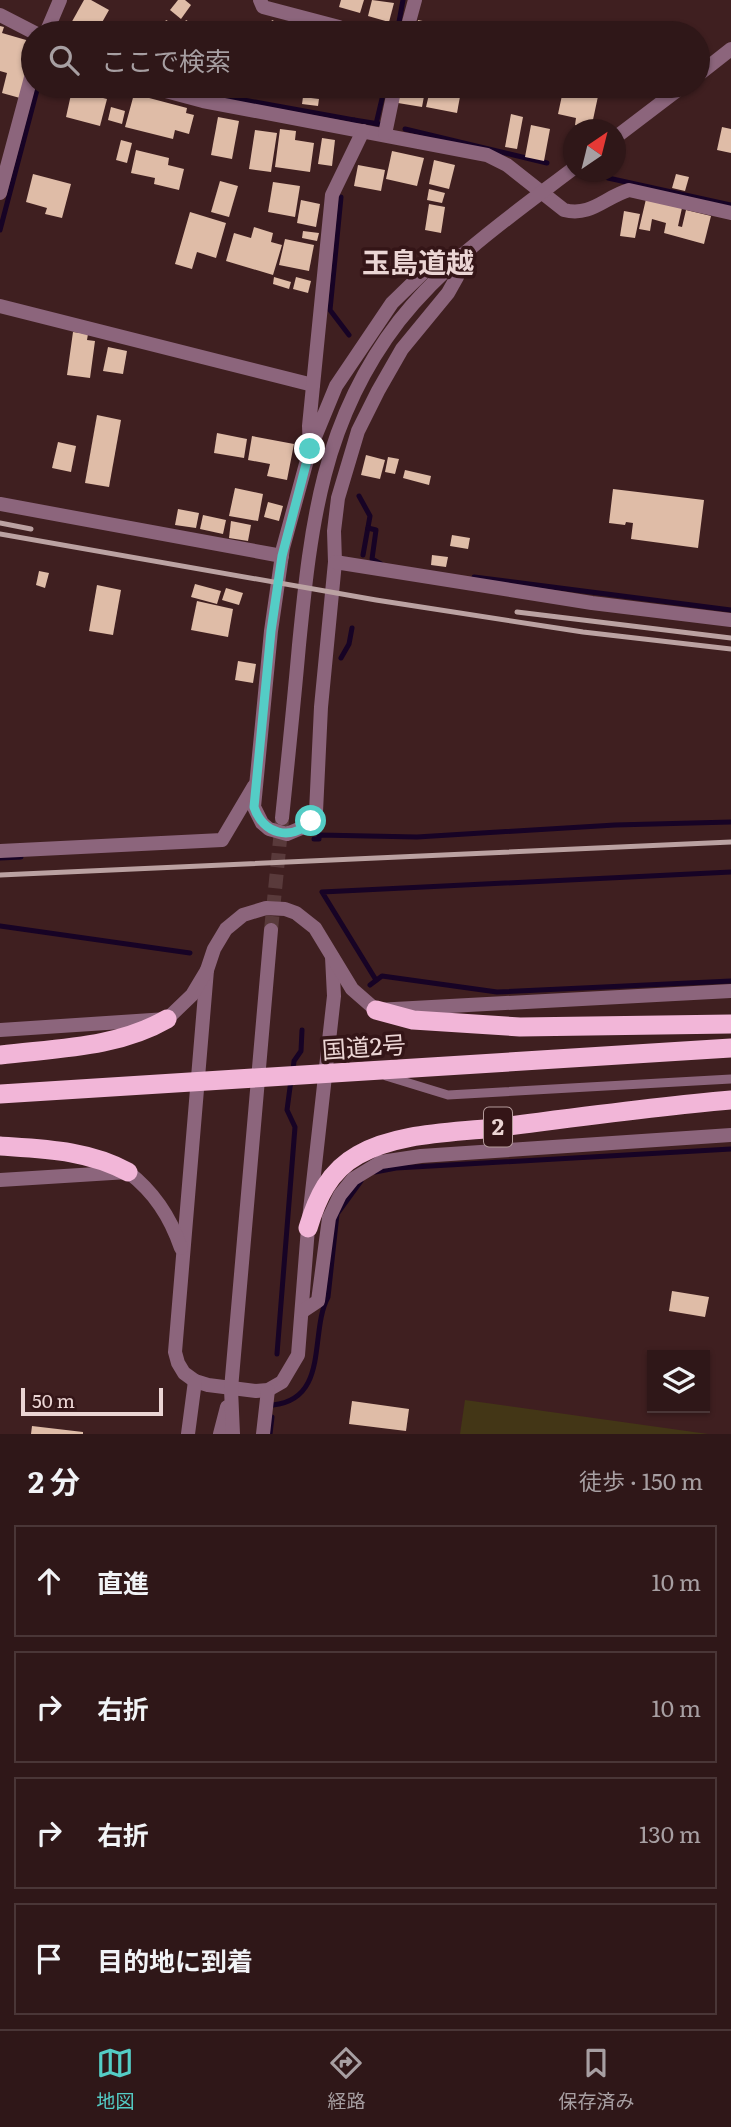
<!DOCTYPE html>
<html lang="ja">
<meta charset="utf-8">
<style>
:root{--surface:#2f1718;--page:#372021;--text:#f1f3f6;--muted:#a79fa2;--line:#4a3637;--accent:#54cdc6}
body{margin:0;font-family:Literata,"Noto Sans JP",serif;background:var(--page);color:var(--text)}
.controls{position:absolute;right:21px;bottom:21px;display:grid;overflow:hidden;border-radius:0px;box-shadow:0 2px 5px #0004}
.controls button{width:63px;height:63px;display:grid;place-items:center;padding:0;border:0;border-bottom:2px solid var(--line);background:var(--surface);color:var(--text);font:35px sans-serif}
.compass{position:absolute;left:563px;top:119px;width:63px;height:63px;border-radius:50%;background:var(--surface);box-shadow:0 2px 5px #0004;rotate:35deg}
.scale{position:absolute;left:21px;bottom:18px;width:142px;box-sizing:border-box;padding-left:7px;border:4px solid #ebd5d4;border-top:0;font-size:19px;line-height:24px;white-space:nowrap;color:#ebd5d4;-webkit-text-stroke:5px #341517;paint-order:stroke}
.stop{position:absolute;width:21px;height:21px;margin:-16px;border:5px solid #54cdc6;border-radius:50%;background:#fff}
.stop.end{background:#54cdc6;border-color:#fff;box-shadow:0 2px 7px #0008}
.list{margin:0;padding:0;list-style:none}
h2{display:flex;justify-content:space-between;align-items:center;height:91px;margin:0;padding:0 28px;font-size:30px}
h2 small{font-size:23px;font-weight:400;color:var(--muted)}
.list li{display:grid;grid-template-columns:46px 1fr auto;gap:21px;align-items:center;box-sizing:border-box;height:112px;margin:0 14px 14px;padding:0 14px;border:2px solid var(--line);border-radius:0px}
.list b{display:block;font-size:26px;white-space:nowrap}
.list em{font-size:23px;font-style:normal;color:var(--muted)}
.icon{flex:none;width:38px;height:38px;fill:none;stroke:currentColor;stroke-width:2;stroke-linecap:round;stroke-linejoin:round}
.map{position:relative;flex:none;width:731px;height:1434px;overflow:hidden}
.search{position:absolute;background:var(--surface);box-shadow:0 2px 5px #0004;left:21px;right:21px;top:21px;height:77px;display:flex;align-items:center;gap:18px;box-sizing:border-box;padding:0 24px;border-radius:38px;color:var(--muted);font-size:26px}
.sheet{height:595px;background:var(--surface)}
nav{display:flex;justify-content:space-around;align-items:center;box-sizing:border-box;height:98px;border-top:2px solid var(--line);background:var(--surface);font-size:19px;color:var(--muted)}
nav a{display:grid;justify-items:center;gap:4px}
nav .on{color:var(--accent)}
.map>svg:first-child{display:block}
.green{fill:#433616}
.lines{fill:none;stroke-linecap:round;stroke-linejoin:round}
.stream{stroke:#170325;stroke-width:5}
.building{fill:#dfbca7}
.tertiary-tunnel{stroke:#593a3b;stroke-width:14;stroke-dasharray:14 7;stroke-linecap:butt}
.service{stroke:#8c657c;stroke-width:9}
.minor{stroke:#8c657c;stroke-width:14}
.tertiary{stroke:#8c657c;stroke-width:14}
.trunk{stroke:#f2b6d8;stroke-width:19}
.rail{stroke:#bba2a2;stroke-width:5}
.route{stroke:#54cdc6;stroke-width:9}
.labels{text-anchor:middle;stroke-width:7;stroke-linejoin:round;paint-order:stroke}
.shield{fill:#341517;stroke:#b49b9b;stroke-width:2}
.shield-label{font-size:23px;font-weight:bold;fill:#ebd5d4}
.street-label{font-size:24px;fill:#ebd5d4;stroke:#341517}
.quarter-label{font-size:28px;font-weight:bold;fill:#ebd5d4;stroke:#341517}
</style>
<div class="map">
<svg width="731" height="1434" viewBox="0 0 731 1434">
<rect width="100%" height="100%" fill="#3f1f20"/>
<path class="green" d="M465,1400L708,1434H460Z"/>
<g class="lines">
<g class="stream">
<path d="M397,33L403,0"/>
<path d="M181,86L222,96L354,120"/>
<path d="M354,123V120L379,124"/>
<path d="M376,124L385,86"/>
<path d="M405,129L547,163"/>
<path d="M608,178L731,205"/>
<path d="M341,197L330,310L349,335"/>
<path d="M0,230L38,86"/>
<path d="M359,496L370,516L363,555"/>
<path d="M368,528L376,530L372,559L381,564"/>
<path d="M474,577L731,610"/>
<path d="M341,658L349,644L352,628"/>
<path d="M314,839H319V835L417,837L615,825L731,822"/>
<path d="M0,858L21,857"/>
<path d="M0,926L190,953"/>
<path d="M376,980L322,892L731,872"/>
<path d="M370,985L382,976L497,992L731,981"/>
<path d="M293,1070L294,1061L301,1051L302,1030"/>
<path d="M375,1172L396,1168L731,1149"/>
<path d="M277,1354L295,1127L287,1110L291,1080"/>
<path d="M273,1405C330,1399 309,1332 328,1297L337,1214L361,1181"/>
<path d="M270,1434L272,1417"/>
</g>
</g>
<g class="building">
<path d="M84,0H91L109,10L96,33H85L70,25Z"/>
<path d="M178,0H185L191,5L181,19L170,10Z"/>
<path d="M341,0H364L360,13L339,7Z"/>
<path d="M372,0L394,3L389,22L368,16Z"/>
<path d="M166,20L181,28L186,20L203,30L201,33H158Z"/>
<path d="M272,20L280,24L276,31L269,27Z"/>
<path d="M418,20L432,23L431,27L452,31L451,33H415Z"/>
<path d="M245,21L262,28L260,33H240Z"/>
<path d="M233,24L238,32L219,33L218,31Z"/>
<path d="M0,26L4,27L2,33L33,42V51L20,98L2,93L7,73L0,71Z"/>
<path d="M230,86H249L247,95L229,90Z"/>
<path d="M301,86H338L333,98Z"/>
<path d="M402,86H426L422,107L398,103Z"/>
<path d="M431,86L461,91L457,113L426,107Z"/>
<path d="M564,86L600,87L591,129L575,125L576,118L558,114Z"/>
<path d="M72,90L107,99L100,126L66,117Z"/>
<path d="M134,94L187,108L186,113L194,115L189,134L175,130L173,139L125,127Z"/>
<path d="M303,97L319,99L318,106L302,104Z"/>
<path d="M111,107L125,111L122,124L108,120Z"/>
<path d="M511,114L523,117L517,149L505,147Z"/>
<path d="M218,117L239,121L232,159L211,155Z"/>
<path d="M531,125L550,129L544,161L525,157Z"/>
<path d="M722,127L731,129V153L717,150Z"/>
<path d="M280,129L296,131L295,140L314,143L310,172L275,167Z"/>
<path d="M255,130L277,133L271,172L249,169Z"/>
<path d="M322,138L335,140L332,166L318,164Z"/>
<path d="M121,140L132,143L127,163L116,160Z"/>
<path d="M136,150L169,158L168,165L184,169L179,190L154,184L155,178L131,173Z"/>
<path d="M392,151L424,158L417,186L386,179Z"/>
<path d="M434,160L455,165L449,189L429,184Z"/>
<path d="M358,165L385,170L381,191L354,186Z"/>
<path d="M33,174L71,184L62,218L45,214L47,208L26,202Z"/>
<path d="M676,174L689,177L685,191L672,188Z"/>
<path d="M220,181L238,186L229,217L211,212Z"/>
<path d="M273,182L300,186L295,217L268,212Z"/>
<path d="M429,189L445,193L442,203L427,200Z"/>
<path d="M646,199L682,208L678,226L682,227L686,210L711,216L704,244L664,233L666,223L652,219L650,231L639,229Z"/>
<path d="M301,200L320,204L316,227L297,223Z"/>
<path d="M429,204L445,207L441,233L425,230Z"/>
<path d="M624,211L640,214L635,238L620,236Z"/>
<path d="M190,212L226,223L216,258L197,252L192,269L175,264Z"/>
<path d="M254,227L273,233L271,242L282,245L273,275L226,261L234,233L251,238Z"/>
<path d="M303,231L319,233L317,241L302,238Z"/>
<path d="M285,239L314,245L309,271L279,265Z"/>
<path d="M274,277L291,282L289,289L273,284Z"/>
<path d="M296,277L311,281L308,293L293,289Z"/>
<path d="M73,332L88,334L87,340L95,341L90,378L67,375Z"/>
<path d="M108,347L127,351L123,374L103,371Z"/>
<path d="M97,415L121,420L109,487L85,483Z"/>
<path d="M217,433L247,439L244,458L214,453Z"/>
<path d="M252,436L294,444L287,480L267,476L270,464L248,460Z"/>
<path d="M58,442L76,446L71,472L52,468Z"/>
<path d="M366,455L385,460L380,479L361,475Z"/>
<path d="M388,457L399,459L395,474L385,472Z"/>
<path d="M405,470L431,476L429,485L403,478Z"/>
<path d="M235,488L263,494L258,521L229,516Z"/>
<path d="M613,489L704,500L698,548L631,539L633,523L626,522L625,525L609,523Z"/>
<path d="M268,502L283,506L279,521L264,517Z"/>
<path d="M178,509L199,513L196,528L175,525Z"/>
<path d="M203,515L226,520L223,534L200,529Z"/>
<path d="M231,521L251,525L248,541L229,538Z"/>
<path d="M452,535L470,538L468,549L450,546Z"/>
<path d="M432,555L448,557L446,567L431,565Z"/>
<path d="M39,571L49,573L45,588L36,585Z"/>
<path d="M195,584L221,591L217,604L191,597Z"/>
<path d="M97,585L121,590L113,635L89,631Z"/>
<path d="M226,588L243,593L239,605L222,600Z"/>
<path d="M197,601L233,609L228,637L191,630Z"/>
<path d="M238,661L256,664L253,683L235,680Z"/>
<path d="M672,1291L709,1297L705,1317L669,1311Z"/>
<path d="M352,1401L409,1409L406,1431L349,1424Z"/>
<path d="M32,1426L83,1432V1434H31Z"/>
</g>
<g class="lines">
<path class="tertiary-tunnel" d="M271,930L282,820"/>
<path class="service" d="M386,1076L448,1095L731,1079"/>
<g class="minor">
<path d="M260,0L263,7L339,27L352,33"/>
<path d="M0,15L35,33"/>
<path d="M46,33L60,0"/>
<path d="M406,33L415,0"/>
<path d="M147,86L203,101L487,155L507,165L564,210C591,217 605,197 629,190L731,213"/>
<path d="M385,134L395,86"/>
<path d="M0,193L33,70"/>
<path d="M0,306L313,385"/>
<path d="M310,449L336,386L392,303L428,268L444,260L462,255L457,277L448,293L402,349L378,391L358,431L338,498L334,531L335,562L321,707L316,812L306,826L287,834L269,829L262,823L254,807L271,631L283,548L310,449L309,426L332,195L363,131"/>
<path d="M0,504L282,556"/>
<path d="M335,562L592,603L731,620"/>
<path d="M0,851L222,840L254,786"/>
<path d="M207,970L175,1352L178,1363L184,1373L195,1381L208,1385L256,1391L268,1390L282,1382L298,1355L308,1228L334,996L332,957"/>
<path d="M0,1030L167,1019L192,995L207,970L214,949L226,929L243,915L266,908L285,909L296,913L315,928L352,989L376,1010L731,991"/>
<path d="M0,1180L128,1172C154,1192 170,1216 181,1248"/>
<path d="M303,1311L318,1301L329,1218L340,1195L353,1179L381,1162L421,1156L731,1135"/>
<path d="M188,1434L195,1381"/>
<path d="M263,1434L268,1390"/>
</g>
<g class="tertiary">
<path d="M698,75L731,49"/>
<path d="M616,137L683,86"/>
<path d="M282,818C288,760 294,702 299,645C311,524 322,421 399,321C447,260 512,215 574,168"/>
<path d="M220,1434L227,1407"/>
<path d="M233,1434L231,1389L271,930"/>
</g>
<g class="trunk">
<path d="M376,1010L413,1020L520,1027L731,1024"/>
<path d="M0,1055C57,1048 117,1048 167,1019"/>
<path d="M0,1094L731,1048"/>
<path d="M0,1146C44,1149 88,1150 128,1172"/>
<path d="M308,1228C317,1198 329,1171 358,1155C397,1133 449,1133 493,1128C572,1118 651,1107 731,1100"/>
</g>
<g class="rail">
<path d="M0,523L31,529"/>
<path d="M0,534L376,600L583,632L731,649"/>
<path d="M517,612L731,638"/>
<path d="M0,875L731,842"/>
</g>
</g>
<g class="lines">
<path class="route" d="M310,449L282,556L271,631L254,807C263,834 291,842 311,821"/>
</g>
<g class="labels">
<rect class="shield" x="484" y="1107.5" width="28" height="39" rx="5"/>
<g class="shield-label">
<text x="498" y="1135">2</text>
</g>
<g class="street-label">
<text transform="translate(364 1048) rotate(-4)" y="8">国道2号</text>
</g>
<g class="quarter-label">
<text x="418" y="273">玉島道越</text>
</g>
</g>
</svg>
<div class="controls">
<button><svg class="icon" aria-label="layers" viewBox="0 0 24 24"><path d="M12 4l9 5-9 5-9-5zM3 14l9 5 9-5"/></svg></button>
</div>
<svg class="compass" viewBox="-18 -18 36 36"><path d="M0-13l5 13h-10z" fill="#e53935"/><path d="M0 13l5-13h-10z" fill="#a79fa2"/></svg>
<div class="scale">50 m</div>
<div class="stop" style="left:311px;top:821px"></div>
<div class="stop end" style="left:310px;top:449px"></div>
<div class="search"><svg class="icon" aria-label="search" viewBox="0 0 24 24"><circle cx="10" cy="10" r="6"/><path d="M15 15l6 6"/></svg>ここで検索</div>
</div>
<section class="sheet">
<h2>2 分<small>徒歩 · 150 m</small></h2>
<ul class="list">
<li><svg class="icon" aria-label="ahead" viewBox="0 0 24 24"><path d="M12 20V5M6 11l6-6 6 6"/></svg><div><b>直進</b></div><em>10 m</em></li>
<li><svg class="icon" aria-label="right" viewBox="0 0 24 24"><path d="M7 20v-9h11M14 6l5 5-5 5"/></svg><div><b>右折</b></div><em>10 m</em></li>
<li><svg class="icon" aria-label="right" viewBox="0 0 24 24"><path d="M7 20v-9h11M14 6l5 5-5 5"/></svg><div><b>右折</b></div><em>130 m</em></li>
<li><svg class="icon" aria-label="arrive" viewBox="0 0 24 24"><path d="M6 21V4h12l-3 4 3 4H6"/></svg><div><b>目的地に到着</b></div></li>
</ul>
</section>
<nav>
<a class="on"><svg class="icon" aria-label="map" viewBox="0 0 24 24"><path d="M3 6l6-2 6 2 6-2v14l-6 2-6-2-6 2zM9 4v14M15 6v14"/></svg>地図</a>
<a><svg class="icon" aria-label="directions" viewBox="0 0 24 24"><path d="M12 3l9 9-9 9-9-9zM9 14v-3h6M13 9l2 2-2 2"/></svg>経路</a>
<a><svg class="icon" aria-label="saved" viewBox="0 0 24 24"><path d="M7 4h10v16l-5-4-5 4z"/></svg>保存済み</a>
</nav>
